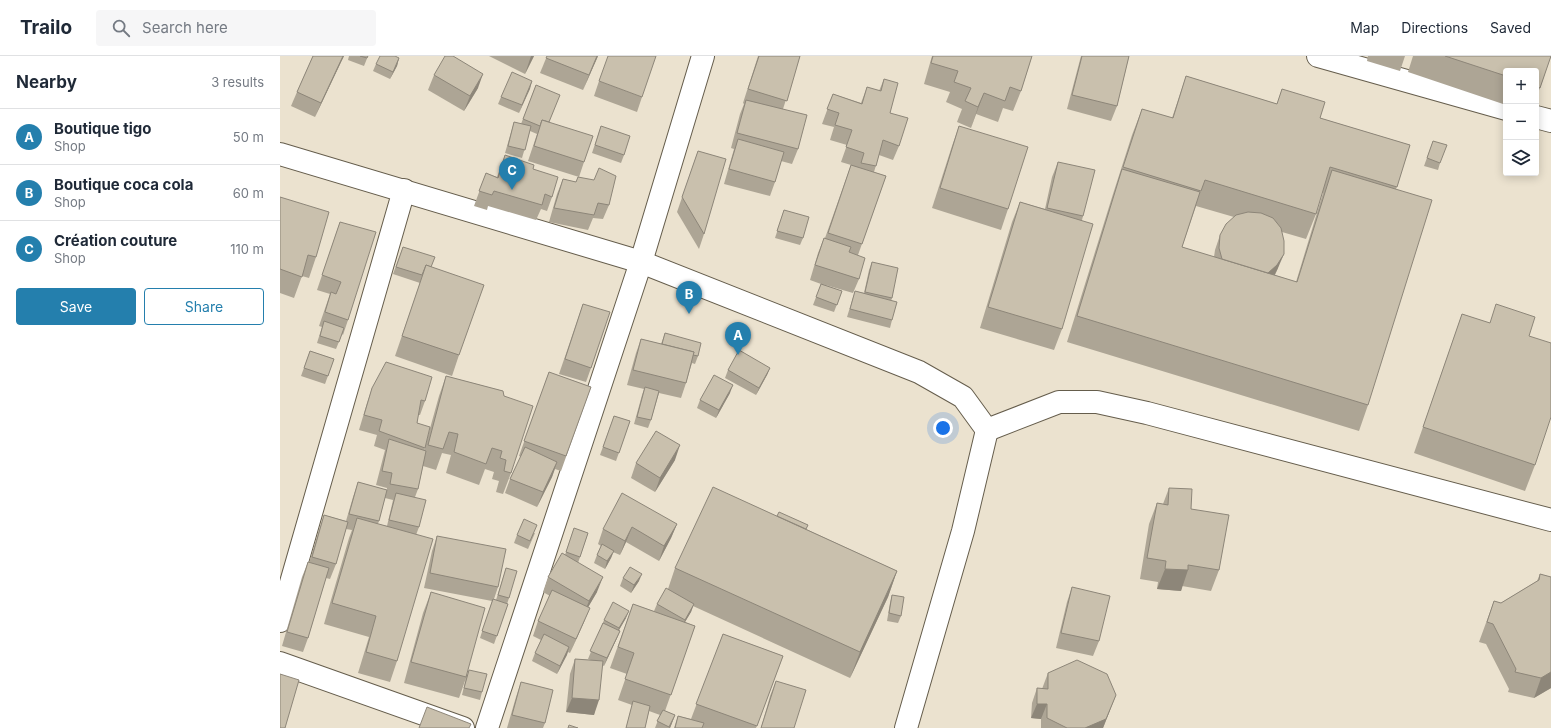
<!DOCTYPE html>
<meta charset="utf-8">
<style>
:root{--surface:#fff;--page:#f6f6f7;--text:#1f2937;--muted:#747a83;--line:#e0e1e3;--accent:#247fad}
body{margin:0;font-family:Inter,sans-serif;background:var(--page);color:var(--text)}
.controls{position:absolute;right:12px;top:12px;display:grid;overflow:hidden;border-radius:4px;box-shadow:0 2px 10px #0003}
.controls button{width:36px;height:36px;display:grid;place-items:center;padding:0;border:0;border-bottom:1px solid var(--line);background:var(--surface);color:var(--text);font:20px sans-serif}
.you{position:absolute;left:663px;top:372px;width:14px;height:14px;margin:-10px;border:3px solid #fff;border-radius:50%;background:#1a73e8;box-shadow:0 0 0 6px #1a73e833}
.badge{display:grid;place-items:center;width:26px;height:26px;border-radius:50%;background:var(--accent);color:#fff;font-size:13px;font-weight:700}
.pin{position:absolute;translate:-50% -33px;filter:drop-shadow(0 1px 2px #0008)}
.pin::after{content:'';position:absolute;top:21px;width:14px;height:12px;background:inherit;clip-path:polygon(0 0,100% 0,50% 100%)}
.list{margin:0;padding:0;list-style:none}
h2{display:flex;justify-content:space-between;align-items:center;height:52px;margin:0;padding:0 16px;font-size:17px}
h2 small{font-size:13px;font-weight:400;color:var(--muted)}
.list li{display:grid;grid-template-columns:26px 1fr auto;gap:12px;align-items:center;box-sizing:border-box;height:56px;padding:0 16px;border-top:1px solid var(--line)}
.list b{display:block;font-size:15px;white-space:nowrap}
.list p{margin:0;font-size:13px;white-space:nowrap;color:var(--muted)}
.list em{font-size:13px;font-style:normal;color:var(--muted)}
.actions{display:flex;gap:8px;padding:12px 16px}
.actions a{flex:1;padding:9px 0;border:1px solid var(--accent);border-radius:4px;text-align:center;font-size:14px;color:var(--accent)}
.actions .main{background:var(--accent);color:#fff}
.icon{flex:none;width:22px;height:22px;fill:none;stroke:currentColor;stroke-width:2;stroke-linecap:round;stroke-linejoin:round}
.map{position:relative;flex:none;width:1271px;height:672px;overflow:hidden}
header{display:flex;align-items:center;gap:24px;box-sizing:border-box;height:56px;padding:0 20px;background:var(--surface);border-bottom:1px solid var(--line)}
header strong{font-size:19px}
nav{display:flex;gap:22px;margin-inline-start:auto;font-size:14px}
.search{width:280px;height:36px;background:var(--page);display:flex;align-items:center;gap:10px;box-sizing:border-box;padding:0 14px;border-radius:4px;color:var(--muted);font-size:15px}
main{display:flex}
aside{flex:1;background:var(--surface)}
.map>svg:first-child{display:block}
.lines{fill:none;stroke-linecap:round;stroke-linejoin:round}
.minor-casing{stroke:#655d4c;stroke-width:24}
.tertiary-casing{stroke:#655d4c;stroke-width:24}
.minor{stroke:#fff;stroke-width:22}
.tertiary{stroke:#fff;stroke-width:22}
.wall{fill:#ada595;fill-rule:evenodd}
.shaded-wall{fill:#8d8679}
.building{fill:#c9c0ad;stroke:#8d8679}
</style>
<header>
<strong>Trailo</strong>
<div class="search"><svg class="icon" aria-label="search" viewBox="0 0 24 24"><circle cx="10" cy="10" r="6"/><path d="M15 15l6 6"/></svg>Search here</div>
<nav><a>Map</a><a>Directions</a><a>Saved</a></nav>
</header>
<main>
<aside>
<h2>Nearby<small>3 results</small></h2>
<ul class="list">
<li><span class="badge">A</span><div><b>Boutique tigo</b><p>Shop</p></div><em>50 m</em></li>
<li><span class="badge">B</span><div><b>Boutique coca cola</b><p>Shop</p></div><em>60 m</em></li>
<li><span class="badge">C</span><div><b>Création couture</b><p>Shop</p></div><em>110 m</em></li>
</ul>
<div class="actions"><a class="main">Save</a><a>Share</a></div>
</aside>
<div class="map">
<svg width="1271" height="672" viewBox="0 0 1271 672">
<rect width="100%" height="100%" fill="#ebe2cf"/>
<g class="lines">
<g class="minor-casing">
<g id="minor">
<path d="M0,565L124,134"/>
<path d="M0,607L183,672"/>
<path d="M207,672L361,206"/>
</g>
</g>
<g class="tertiary-casing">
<g id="tertiary">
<path d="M1038,0L1226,53"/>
<path d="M1256,61L1271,65"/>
<path d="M0,98L361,206L639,316L683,341L707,374L779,346H817L867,357L1271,464"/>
<path d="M361,206L423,0"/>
<path d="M626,672L683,475L707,374"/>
</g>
</g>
<use href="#minor" class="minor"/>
<use href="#tertiary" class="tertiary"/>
</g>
<g class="wall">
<path d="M33,0H64L35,61L11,50L17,36Z"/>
<path d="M69,0H88L84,10L68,4Z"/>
<path d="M209,0H254L245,18Z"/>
<path d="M267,0H318L303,34L260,17Z"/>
<path d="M478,0H520L503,53L518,93L512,108L501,105L495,126L490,140L444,128L454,93L451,92L460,58L464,48L463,47Z"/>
<path d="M652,0H752L741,35L733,55L723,52L718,66L696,58L691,72L677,66L682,53L666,46L670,36L644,28Z"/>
<path d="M801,0H849L837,50L831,65L787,53Z"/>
<path d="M1088,0H1125L1120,15L1087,5Z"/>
<path d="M1133,0H1271L1256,43V15H1226V49L1128,16Z"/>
<path d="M119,2L117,10L110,23L93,15L96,8Z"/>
<path d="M154,19L198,32L184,55L148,34Z"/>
<path d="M906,20L997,48L1002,33L1040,62L1130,89L1116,133L1088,349L1079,375L787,286L833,138L852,79L862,53L892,62ZM1042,137H1043L1016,226L995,219L998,212L1002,176L1026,183L1036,158ZM916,150L954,161L940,179L935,194L934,201L902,191Z"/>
<path d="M604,23L610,57L619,90L613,104L599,99L594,116L606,120L578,199L579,223L573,237L542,228L562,235L554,256L533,249L541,228L530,224L538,197L544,182H545L571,109L561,106L567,89L550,84L554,71L542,68L553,38L581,47L587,31L599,35Z"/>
<path d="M252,25L239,57L218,48L221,41Z"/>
<path d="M319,25L362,41L357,56L314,40Z"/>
<path d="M256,29L269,66L304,106L299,121L248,105L257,78L250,75L242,102L225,97L234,66L241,68Z"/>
<path d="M321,70L344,99L341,107L312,97Z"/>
<path d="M679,70L728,153L721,174L652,152L672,90Z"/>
<path d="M1153,85L1160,107L1158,114L1144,110Z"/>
<path d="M418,95L424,178L419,193L397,156Z"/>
<path d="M225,99L253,113L272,141L267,155L261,153L256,164L208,150L207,154L194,150L206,117L217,121Z"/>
<path d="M778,106L803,160L802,164L782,273L774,294L700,272L732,166L740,146L765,153L772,121Z"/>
<path d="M298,121L329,149L323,163L313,162L308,174L269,166L277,138L283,123L296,126Z"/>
<path d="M0,141L36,201L29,222L22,220L14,242L0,237Z"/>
<path d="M504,154L523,182L520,189L495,182Z"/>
<path d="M60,166L68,264L63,279L62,278L56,293L37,287L42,271L39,270L50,238L37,234Z"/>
<path d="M123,191L151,211L179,299L172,320L115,300L140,227L113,218Z"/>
<path d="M592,206L612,242L611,245L612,264L610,272L567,261L575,235L584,237L589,214Z"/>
<path d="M303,248L311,312L306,326L279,318Z"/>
<path d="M1182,258L1249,280L1255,409L1245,435L1134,397Z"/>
<path d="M385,277L418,300L415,308L412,307L406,327L401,342L379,337L371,364L368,372L354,368L362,339L364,333L347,329L356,297L361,283L381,288Z"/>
<path d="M30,295L54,303L45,328L21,320Z"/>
<path d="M490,312L487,319L476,339L445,322L448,314Z"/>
<path d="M269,316L311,331L281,415L275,413L272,421L257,451L225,437L230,423L241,401L239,400Z"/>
<path d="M166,320L223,335L231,417L223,438L216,436L219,425L212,423L214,416L205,413L199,429L166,417L171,399L162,397L156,414L143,410L138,433L135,441L139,471L136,479L117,605L110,626L78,617L89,581L44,568L69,482L72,474L66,473L56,508L50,523L46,522L28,582L23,596L2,590L22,521L28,506L29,507L39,474L44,459L66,465L73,441L78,426L107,434V432L96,429L105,394L94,390L97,379L79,374L87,347L92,332L145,345L140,359H138L137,367L145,392L144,394L159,340ZM105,442L113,444L107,470L98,468Z"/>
<path d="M450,337L436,362L417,352L420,344Z"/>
<path d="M334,360L350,365L336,405L320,399Z"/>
<path d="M395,404L375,436L351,422L356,407Z"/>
<path d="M889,432L911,453L939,514L931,535L902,530L901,535L877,533L878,526L860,523L869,468L877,447L883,448Z"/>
<path d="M497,460L528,469L526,473L617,515L608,541L570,622L413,550L411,556L405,566L415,570L385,655L395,659L390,672H375L380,659L369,655L365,672H346L352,649L338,644L347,618L330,612L353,548L376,556L374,555L377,548L388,533L395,512Z"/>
<path d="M397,468L391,482L379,505L346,486L340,499L333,496L331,502L325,513L314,507L317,499L321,490L318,488L323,473Z"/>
<path d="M294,472L308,477L298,507L317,536L308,551L304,566L290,597L288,596L277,618L252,605L255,597L261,584L253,580L258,565L270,540L263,536L268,521L285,499Z"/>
<path d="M255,477L248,493L234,487L237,479Z"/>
<path d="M157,480L218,531L214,543L216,544L226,512L229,542L227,548H228L214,588L200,582L212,545L144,532L152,495Z"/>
<path d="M1260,518L1271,521V632L1254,642L1228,636L1229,633L1206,588L1199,586L1214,545L1221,547L1257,525Z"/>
<path d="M343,522L359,525L351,537L340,530Z"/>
<path d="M792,531L819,585L813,600L776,592L787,546Z"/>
<path d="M151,536L187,620L189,614L202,636L200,644L182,639L186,622L179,642L124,627L143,557Z"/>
<path d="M612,539L621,560L618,567L607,565L610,547Z"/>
<path d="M346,562L339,574L340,575L337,582L324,610L322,609L314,659L286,656L290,618L295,603L311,604L308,603L324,564Z"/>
<path d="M443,578L503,600L476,672H394L398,660L411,663Z"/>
<path d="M768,617L830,654L823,672H761V663L751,662L752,647L757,632L762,633Z"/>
<path d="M496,625L514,672H481L490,640Z"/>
<path d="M241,626L265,667L263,672H227L236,641Z"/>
</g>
<g class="shaded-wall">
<path d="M63,0H64L61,6L35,61L41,47Z"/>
<path d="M251,0H254L245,18Z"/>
<path d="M317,0H318L303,34L309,19Z"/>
<path d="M119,2L117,10L110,23Z"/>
<path d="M203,18L198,32L184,55L190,40Z"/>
<path d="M252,25L250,33L239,57L242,49Z"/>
<path d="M704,37L696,58L691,72L698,51Z"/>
<path d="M1004,198L998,212L992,224L957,235Z"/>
<path d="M490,312L487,319L476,339L479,332Z"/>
<path d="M453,329L450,337L436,362L439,354Z"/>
<path d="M400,389L395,404L375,436L380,422Z"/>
<path d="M277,406L272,421L257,451L263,436Z"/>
<path d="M397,468L391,482L379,505L384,490Z"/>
<path d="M352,471L346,486L340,499L345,485Z"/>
<path d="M334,495L331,502L325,513L327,505Z"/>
<path d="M885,513L908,514L901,535L877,533Z"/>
<path d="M617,515L608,541L570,622L580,596Z"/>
<path d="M362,518L359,525L351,537L354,529Z"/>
<path d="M323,521L317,536L303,560L309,545Z"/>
<path d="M414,548L411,556L402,571L405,564Z"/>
<path d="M310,552L304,566L290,597L296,583Z"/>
<path d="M349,555L346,562L336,579L339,572Z"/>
<path d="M340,575L337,582L324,610L327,602Z"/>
<path d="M289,591L287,599L277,618L280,610Z"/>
<path d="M1271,616V632L1254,642L1261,622Z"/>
<path d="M836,639L823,672H805Z"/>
<path d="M292,642L319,644L314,659L286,656Z"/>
<path d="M757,648H767L761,663L751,662Z"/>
<path d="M395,659L392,667L390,672H389Z"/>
</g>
<g class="building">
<path d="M33,0H63L41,47L17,36Z"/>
<path d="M80,0H88L87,2Z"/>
<path d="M100,0H115L119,2L113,16L96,8Z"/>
<path d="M165,0H173L203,18L190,40L154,19Z"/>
<path d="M267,0H317L309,19L266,2Z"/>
<path d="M328,0H376L362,41L319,25Z"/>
<path d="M479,0H520L507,45L468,33Z"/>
<path d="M653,0H752L741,35L730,31L725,45L704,37L698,51L685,45L691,32L674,26L678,15L651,7Z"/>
<path d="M802,0H849L837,50L792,39Z"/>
<path d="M1165,0H1271L1260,32L1256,30V15H1226V20Z"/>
<path d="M232,16L252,25L242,49L221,41Z"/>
<path d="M906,20L997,48L1002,33L1045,46L1040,62L1130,89L1117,131L1050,111L1036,158L925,124L921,135L843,111L862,53L893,62Z"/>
<path d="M604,23L618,27L610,57L628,62L619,90L603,84L596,110L581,107L584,97L566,91L572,74L555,69L559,57L547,53L553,38L582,48L587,31L601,35Z"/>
<path d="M256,29L280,39L269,66L262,64L260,70L243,63Z"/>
<path d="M466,44L527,59L518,93L457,77Z"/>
<path d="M262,64L313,80L304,106L254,90Z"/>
<path d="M234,66L251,70L245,94L228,90Z"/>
<path d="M321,70L350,80L344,99L315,89Z"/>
<path d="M679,70L748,91L728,153L660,132Z"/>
<path d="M458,83L504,96L495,126L449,113Z"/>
<path d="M1153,85L1167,89L1160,107L1147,102Z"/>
<path d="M418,95L446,103L424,178L402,141Z"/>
<path d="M225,99L254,109L253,113L278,121L272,141L265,138L262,149L214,135L212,139L199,135L206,117L218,122Z"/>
<path d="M778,106L815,114L803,160L767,152Z"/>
<path d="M571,109L606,120L582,188L548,177Z"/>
<path d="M319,112L336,120L329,149L318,147L314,159L274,152L283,123L296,126L298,121L314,124Z"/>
<path d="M842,113L920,136L902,191L1017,226L1052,114L1152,144L1088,349L797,260Z"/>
<path d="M0,141L49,156L36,201L28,199L22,221L0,213Z"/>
<path d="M740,146L813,168L782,273L708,251Z"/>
<path d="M504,154L529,161L523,182L497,175Z"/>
<path d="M968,156L981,157L993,162L1001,172L1004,185V198L997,209L988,217L942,203L939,192L940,179L946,168L956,159Z"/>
<path d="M60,166L96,176L68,264L45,256L51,236L56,238L61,226L42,219Z"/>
<path d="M544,182L571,191L569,196L585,202L579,223L535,209Z"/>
<path d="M123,191L155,201L151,211L146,209L142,219L116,211Z"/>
<path d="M592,206L618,212L612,242L585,236Z"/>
<path d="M146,209L204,229L179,299L122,280Z"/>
<path d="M541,228L562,235L557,249L536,241Z"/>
<path d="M575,235L617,246L612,264L570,253Z"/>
<path d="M303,248L330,256L311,312L285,303Z"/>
<path d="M1216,248L1255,261L1249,280L1271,287V361L1255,409L1143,371L1182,258L1210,267Z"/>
<path d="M44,265L64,272L59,286L40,280Z"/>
<path d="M385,277L421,287L418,300L413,299L414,296L382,288Z"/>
<path d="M361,283L414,296L406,327L353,314Z"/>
<path d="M459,294L490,312L479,332L448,314Z"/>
<path d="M30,295L54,303L48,320L24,312Z"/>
<path d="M106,306L152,321L145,345L141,344L137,367L150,371L145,392L99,375L102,364L84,359L92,332Z"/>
<path d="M269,316L311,331L286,400L244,385Z"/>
<path d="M434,319L453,329L439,354L420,344Z"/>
<path d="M166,320L223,335L224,340L253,350L231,417L224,415L226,404L220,402L222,395L212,392L206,408L174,396L178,378L169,376L163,393L148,389Z"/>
<path d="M365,331L379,335L371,364L357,361Z"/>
<path d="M334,360L350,365L339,397L323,391Z"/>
<path d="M376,375L400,389L380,422L356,407Z"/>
<path d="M109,383L146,395L138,433L110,428L112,417L102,415Z"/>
<path d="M245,391L277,406L263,436L230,423Z"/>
<path d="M78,426L107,434L99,465L69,458Z"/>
<path d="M433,431L617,515L580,596L395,512Z"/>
<path d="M889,432L912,433L911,453L949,459L939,514L908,509V514L885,513L886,505L867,502L877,447L888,449Z"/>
<path d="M116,437L146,444L139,471L109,464Z"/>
<path d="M342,437L397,468L384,490L352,471L345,485L323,473Z"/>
<path d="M499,456L528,469L526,473L497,460Z"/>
<path d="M44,459L68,466L56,508L32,501Z"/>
<path d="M77,462L153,483L117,605L86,596L96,560L52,547Z"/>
<path d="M244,463L257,469L250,485L237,479Z"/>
<path d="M294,472L308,477L300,501L286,496Z"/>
<path d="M157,480L226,493L218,531L150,517Z"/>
<path d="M322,488L334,495L327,505L317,499Z"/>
<path d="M282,497L323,521L309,545L268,521Z"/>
<path d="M28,506L49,512L28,582L7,576Z"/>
<path d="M350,511L362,518L354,529L343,522Z"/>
<path d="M226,512L237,515L229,542L218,539Z"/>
<path d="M1260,518L1271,521V616L1261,622L1235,616L1236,613L1213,568L1207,566L1214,545L1221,547L1259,524Z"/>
<path d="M792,531L830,540L819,585L781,577Z"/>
<path d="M386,532L414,548L405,564L377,548Z"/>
<path d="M272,534L310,552L296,583L258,565Z"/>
<path d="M151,536L205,552L186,621L131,606Z"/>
<path d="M612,539L624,541L621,560L609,557Z"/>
<path d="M213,543L228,548L217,580L202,575Z"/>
<path d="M333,546L349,555L339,572L324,564Z"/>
<path d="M353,548L415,570L391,639L345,623L354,597L338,591Z"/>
<path d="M323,567L340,575L327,602L310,595Z"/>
<path d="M264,578L289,591L280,610L255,597Z"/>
<path d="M443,578L503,600L477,670L416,648Z"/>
<path d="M295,603L323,605L319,644L292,642Z"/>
<path d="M797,604L827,618L836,639L826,663L805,672H787L767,662V648H757V632L768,633V617Z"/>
<path d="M189,614L207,618L202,636L184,632Z"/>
<path d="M0,618L19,624L5,672H0Z"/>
<path d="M496,625L526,634L514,672H481Z"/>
<path d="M241,626L273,634L265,667L232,659Z"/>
<path d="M353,645L370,650L365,672H346Z"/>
<path d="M147,651L191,668L189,672H139Z"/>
<path d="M383,654L395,659L389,671L377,665Z"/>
<path d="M398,660L424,667L422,672H395Z"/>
<path d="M289,669L298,672H288Z"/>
</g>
</svg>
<div class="controls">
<button>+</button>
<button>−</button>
<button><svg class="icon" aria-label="layers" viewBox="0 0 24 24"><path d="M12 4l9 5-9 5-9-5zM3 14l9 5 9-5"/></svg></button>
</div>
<div class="you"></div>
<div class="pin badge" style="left:458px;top:299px">A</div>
<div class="pin badge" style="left:409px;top:258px">B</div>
<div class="pin badge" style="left:232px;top:134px">C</div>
</div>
</main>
